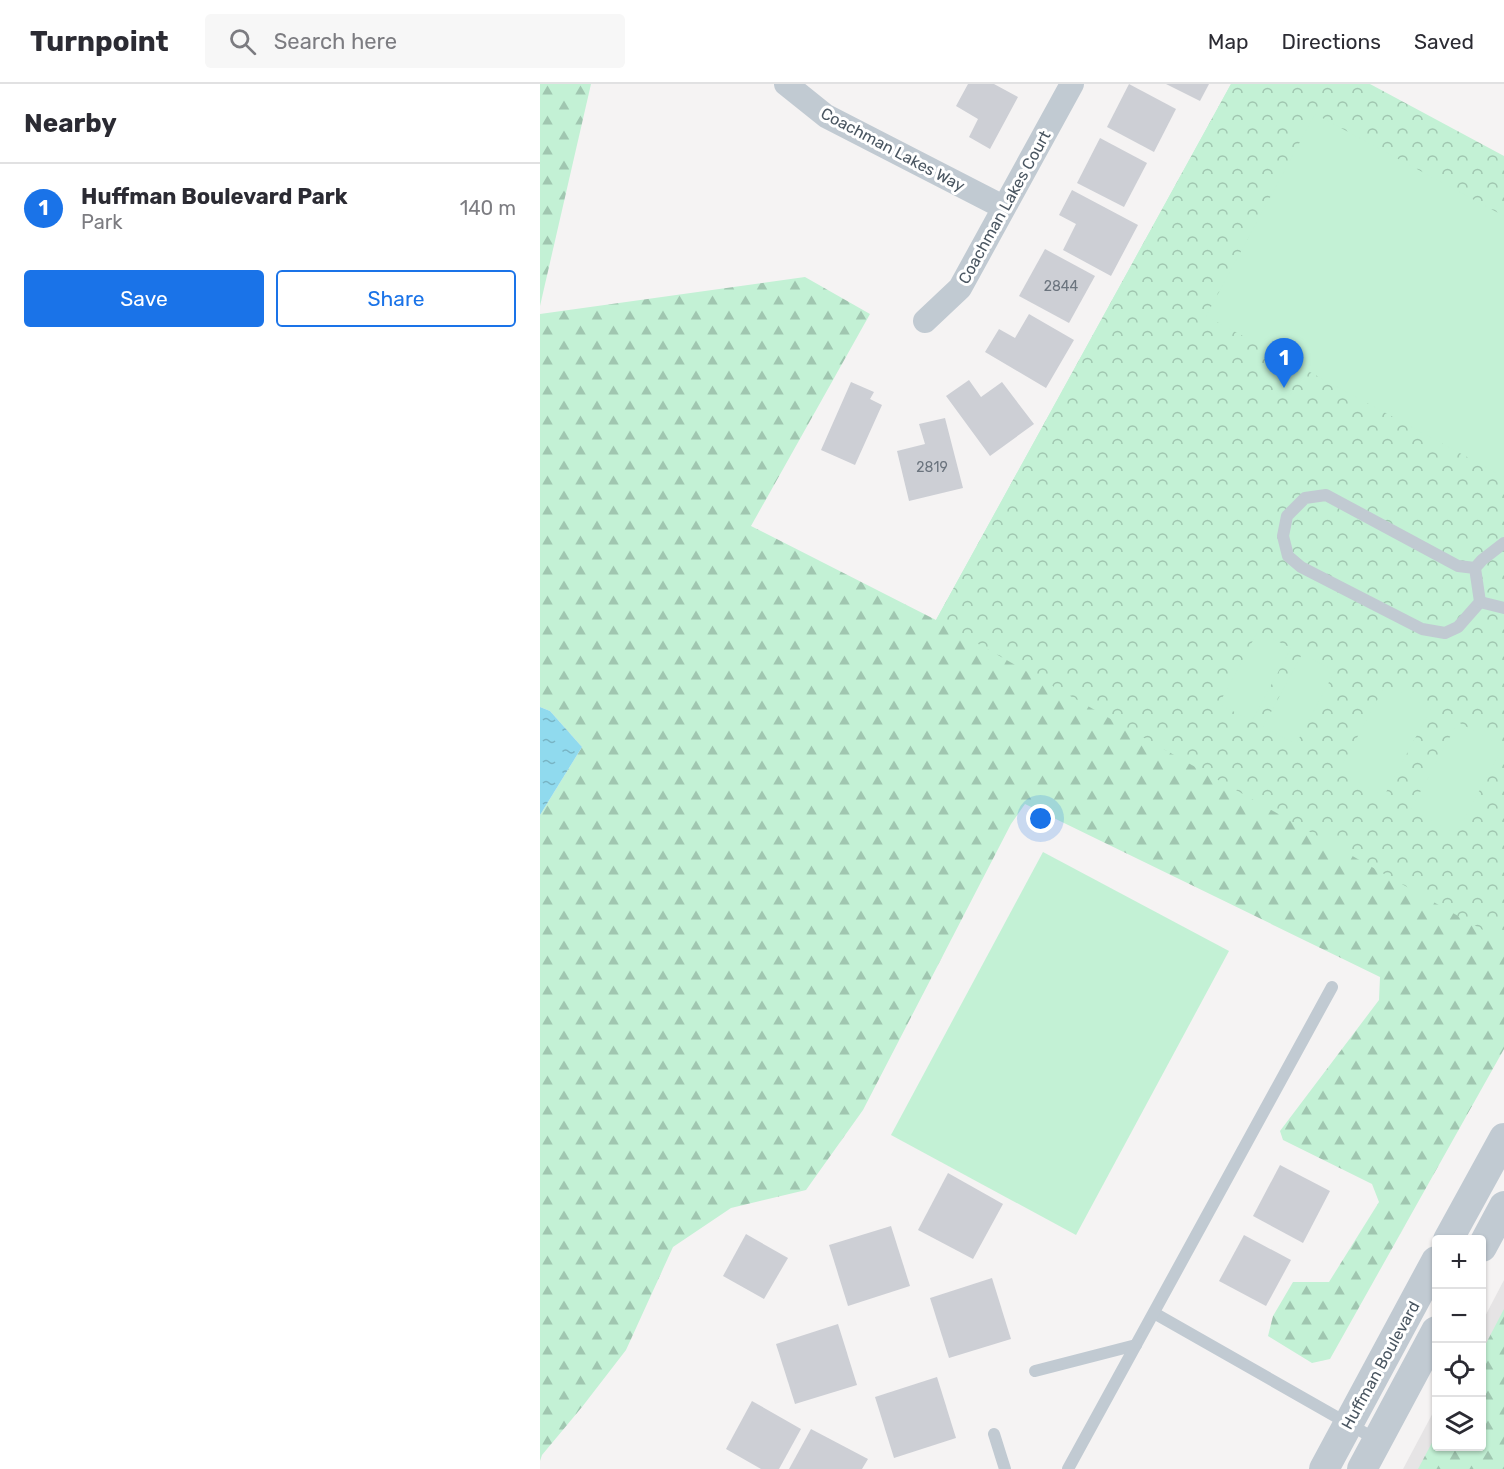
<!DOCTYPE html>
<meta charset="utf-8">
<style>
:root{--surface:#fff;--page:#f7f7f7;--text:#2b2b33;--muted:#7c7c81;--line:#e1e1e2;--accent:#1a73e8}
body{margin:0;font-family:Rubik,sans-serif;background:var(--page);color:var(--text)}
.controls{position:absolute;right:18px;bottom:18px;display:grid;overflow:hidden;border-radius:6px;box-shadow:0 2px 4px #0004}
.controls button{width:54px;height:54px;display:grid;place-items:center;padding:0;border:0;border-bottom:2px solid var(--line);background:var(--surface);color:var(--text);font:30px sans-serif}
.you{position:absolute;left:501px;top:735px;width:21px;height:21px;margin:-15px;border:4px solid #fff;border-radius:50%;background:#1a73e8;box-shadow:0 0 0 9px #1a73e833}
.badge{display:grid;place-items:center;width:39px;height:39px;border-radius:50%;background:var(--accent);color:#fff;font-size:20px;font-weight:700}
.pin{position:absolute;translate:-50% -50px;filter:drop-shadow(0 2px 3px #0008)}
.pin::after{content:'';position:absolute;top:32px;width:21px;height:18px;background:inherit;clip-path:polygon(0 0,100% 0,50% 100%)}
.list{margin:0;padding:0;list-style:none}
h2{display:flex;justify-content:space-between;align-items:center;height:78px;margin:0;padding:0 24px;font-size:26px}
h2 small{font-size:20px;font-weight:400;color:var(--muted)}
.list li{display:grid;grid-template-columns:39px 1fr auto;gap:18px;align-items:center;box-sizing:border-box;height:90px;padding:0 24px;border-top:2px solid var(--line)}
.list b{display:block;font-size:22px;white-space:nowrap}
.list p{margin:0;font-size:20px;white-space:nowrap;color:var(--muted)}
.list em{font-size:20px;font-style:normal;color:var(--muted)}
.actions{display:flex;gap:12px;padding:18px 24px}
.actions a{flex:1;padding:14px 0;border:2px solid var(--accent);border-radius:6px;text-align:center;font-size:21px;color:var(--accent)}
.actions .main{background:var(--accent);color:#fff}
.icon{flex:none;width:33px;height:33px;fill:none;stroke:currentColor;stroke-width:2;stroke-linecap:round;stroke-linejoin:round}
.map{position:relative;flex:none;width:964px;height:1385px;overflow:hidden}
header{display:flex;align-items:center;gap:36px;box-sizing:border-box;height:84px;padding:0 30px;background:var(--surface);border-bottom:2px solid var(--line)}
header strong{font-size:28px}
nav{display:flex;gap:33px;margin-inline-start:auto;font-size:21px}
.search{width:420px;height:54px;background:var(--page);display:flex;align-items:center;gap:15px;box-sizing:border-box;padding:0 21px;border-radius:6px;color:var(--muted);font-size:22px}
main{display:flex}
aside{flex:1;background:var(--surface)}
.map>svg:first-child{display:block}
.education{fill:#e6e4e5}
.forest{fill:url(#forest-firs)}
.park{fill:url(#park-crowns)}
.pitch{fill:#c3f1d5}
.water{fill:url(#water-ripples)}
.building{fill:#cdcfd5}
.lines{fill:none;stroke-linecap:round;stroke-linejoin:round}
.service{stroke:#c1cad2;stroke-width:12}
.minor{stroke:#c1cad2;stroke-width:24}
.tertiary{stroke:#c1cad2;stroke-width:30}
.labels{text-anchor:middle;stroke-width:6;stroke-linejoin:round;paint-order:stroke}
.number-label{font-size:14px;fill:#6b747e}
.street-label{font-size:16px;fill:#4a5661;stroke:#fff}
</style>
<header>
<strong>Turnpoint</strong>
<div class="search"><svg class="icon" aria-label="search" viewBox="0 0 24 24"><circle cx="10" cy="10" r="6"/><path d="M15 15l6 6"/></svg>Search here</div>
<nav><a>Map</a><a>Directions</a><a>Saved</a></nav>
</header>
<main>
<aside>
<h2>Nearby<small></small></h2>
<ul class="list">
<li><span class="badge">1</span><div><b>Huffman Boulevard Park</b><p>Park</p></div><em>140 m</em></li>
</ul>
<div class="actions"><a class="main">Save</a><a>Share</a></div>
</aside>
<div class="map">
<svg width="964" height="1385" viewBox="0 0 964 1385">
<defs>
<pattern id="forest-firs" width="22" height="20" patternUnits="userSpaceOnUse" patternTransform="scale(1.5)"><rect width="22" height="20" fill="#c3f1d5"/><path d="M5 1l3.5 6h-7zM16 11l3.5 6h-7z" fill="#a0c6b0"/></pattern>
<pattern id="park-crowns" width="20" height="18" patternUnits="userSpaceOnUse" patternTransform="scale(1.5)"><rect width="20" height="18" fill="#c3f1d5"/><path d="M2 6a3 3 0 1 1 6 0M12 15a3 3 0 1 1 6 0" fill="none" stroke="#a0c6b0"/></pattern>
<pattern id="water-ripples" width="26" height="14" patternUnits="userSpaceOnUse" patternTransform="scale(1.5)"><rect width="26" height="14" fill="#90daee"/><path d="M2 4q2-2 4 0t4 0M15 11q2-2 4 0t4 0" fill="none" stroke="#78b4c4"/></pattern>
</defs>
<rect width="100%" height="100%" fill="#f5f3f3"/>
<path class="education" d="M964,1196V1385H863L896,1323V1362H942V1238Z"/>
<g class="forest">
<path d="M0,0H51L0,222Z"/>
<path d="M691,0L964,842V965L790,1275L772,1279L728,1252L733,1232L753,1198H789L839,1118L832,1100L743,1056L740,1047L839,916L840,893L485,720L471,740L323,1026L266,1106L191,1124L133,1163L86,1266L42,1323L2,1371L0,1377V731L42,663L10,627L0,623V230L265,193L330,230L211,442L396,536Z"/>
<path d="M964,1225V1385H878L896,1351V1362H942V1267Z"/>
</g>
<path class="park" d="M691,0H830L964,72V858L396,536Z"/>
<g class="pitch">
<path d="M775,30L964,132V393L666,232Z"/>
<path d="M718,547L751,564L712,637L679,620Z"/>
<path d="M762,570L795,587L756,660L723,643Z"/>
<path d="M846,600L891,625L844,712L799,687Z"/>
<path d="M918,638L963,663L916,750L871,725Z"/>
<path d="M503,768L689,867L536,1151L351,1051Z"/>
</g>
<path class="water" d="M0,623L10,627L42,663L0,731Z"/>
<g class="building">
<path d="M428,0H454L478,13L450,65L429,53L438,35L416,22Z"/>
<path d="M589,0L636,25L614,68L567,43Z"/>
<path d="M626,0H669L660,17Z"/>
<path d="M560,54L607,79L584,123L537,99Z"/>
<path d="M532,106L598,141L571,192L523,166L536,140L519,131Z"/>
<path d="M505,165L555,192L529,239L479,212Z"/>
<path d="M489,230L534,256L506,304L445,268L459,245L475,254Z"/>
<path d="M429,296L441,313L462,298L494,340L450,372L406,312Z"/>
<path d="M311,298L334,308L330,315L342,321L315,381L281,366Z"/>
<path d="M405,334L423,404L369,417L357,367L385,360L379,340Z"/>
<path d="M740,1081L790,1107L763,1159L713,1132Z"/>
<path d="M408,1089L463,1120L433,1175L378,1146Z"/>
<path d="M351,1142L370,1202L308,1222L289,1161Z"/>
<path d="M206,1150L248,1174L224,1215L183,1192Z"/>
<path d="M704,1151L751,1176L726,1222L679,1197Z"/>
<path d="M452,1194L471,1255L409,1274L390,1214Z"/>
<path d="M298,1240L317,1301L255,1320L236,1260Z"/>
<path d="M397,1293L416,1354L354,1374L335,1313Z"/>
<path d="M212,1317L261,1345L239,1385H221L186,1365Z"/>
<path d="M271,1345L328,1375L322,1385H249Z"/>
</g>
<g class="lines">
<g class="service">
<path d="M935,484L918,482L786,411L765,414L747,432L743,452L748,472L761,483L882,545L905,549L918,543L940,518L935,484L942,476L964,459"/>
<path d="M940,518L964,524"/>
<path d="M614,1229L837,1356"/>
<path d="M495,1287L596,1261"/>
<path d="M454,1350L465,1385"/>
<path d="M528,1385L792,903"/>
</g>
<g class="minor">
<path d="M246,0L286,32L463,123"/>
<path d="M385,237L420,204L532,0"/>
</g>
<g class="tertiary">
<path d="M908,1156L964,1054"/>
<path d="M942,1163L964,1122"/>
<path d="M784,1385L896,1177"/>
<path d="M822,1385L896,1247"/>
</g>
</g>
<g class="labels">
<g class="number-label">
<text x="521" y="207">2844</text>
<text x="392" y="388">2819</text>
</g>
<g class="street-label">
<text transform="translate(353 65) rotate(28)" y="6">Coachman Lakes Way</text>
<text transform="translate(464 123) rotate(-61)" y="6">Coachman Lakes Court</text>
<text transform="translate(840 1281) rotate(-61)" y="6">Huffman Boulevard</text>
</g>
</g>
</svg>
<div class="controls">
<button>+</button>
<button>−</button>
<button><svg class="icon" aria-label="locate" viewBox="0 0 24 24"><circle cx="12" cy="12" r="6"/><path d="M12 2v4M12 18v4M2 12h4M18 12h4"/></svg></button>
<button><svg class="icon" aria-label="layers" viewBox="0 0 24 24"><path d="M12 4l9 5-9 5-9-5zM3 14l9 5 9-5"/></svg></button>
</div>
<div class="you"></div>
<div class="pin badge" style="left:744px;top:304px">1</div>
</div>
</main>
